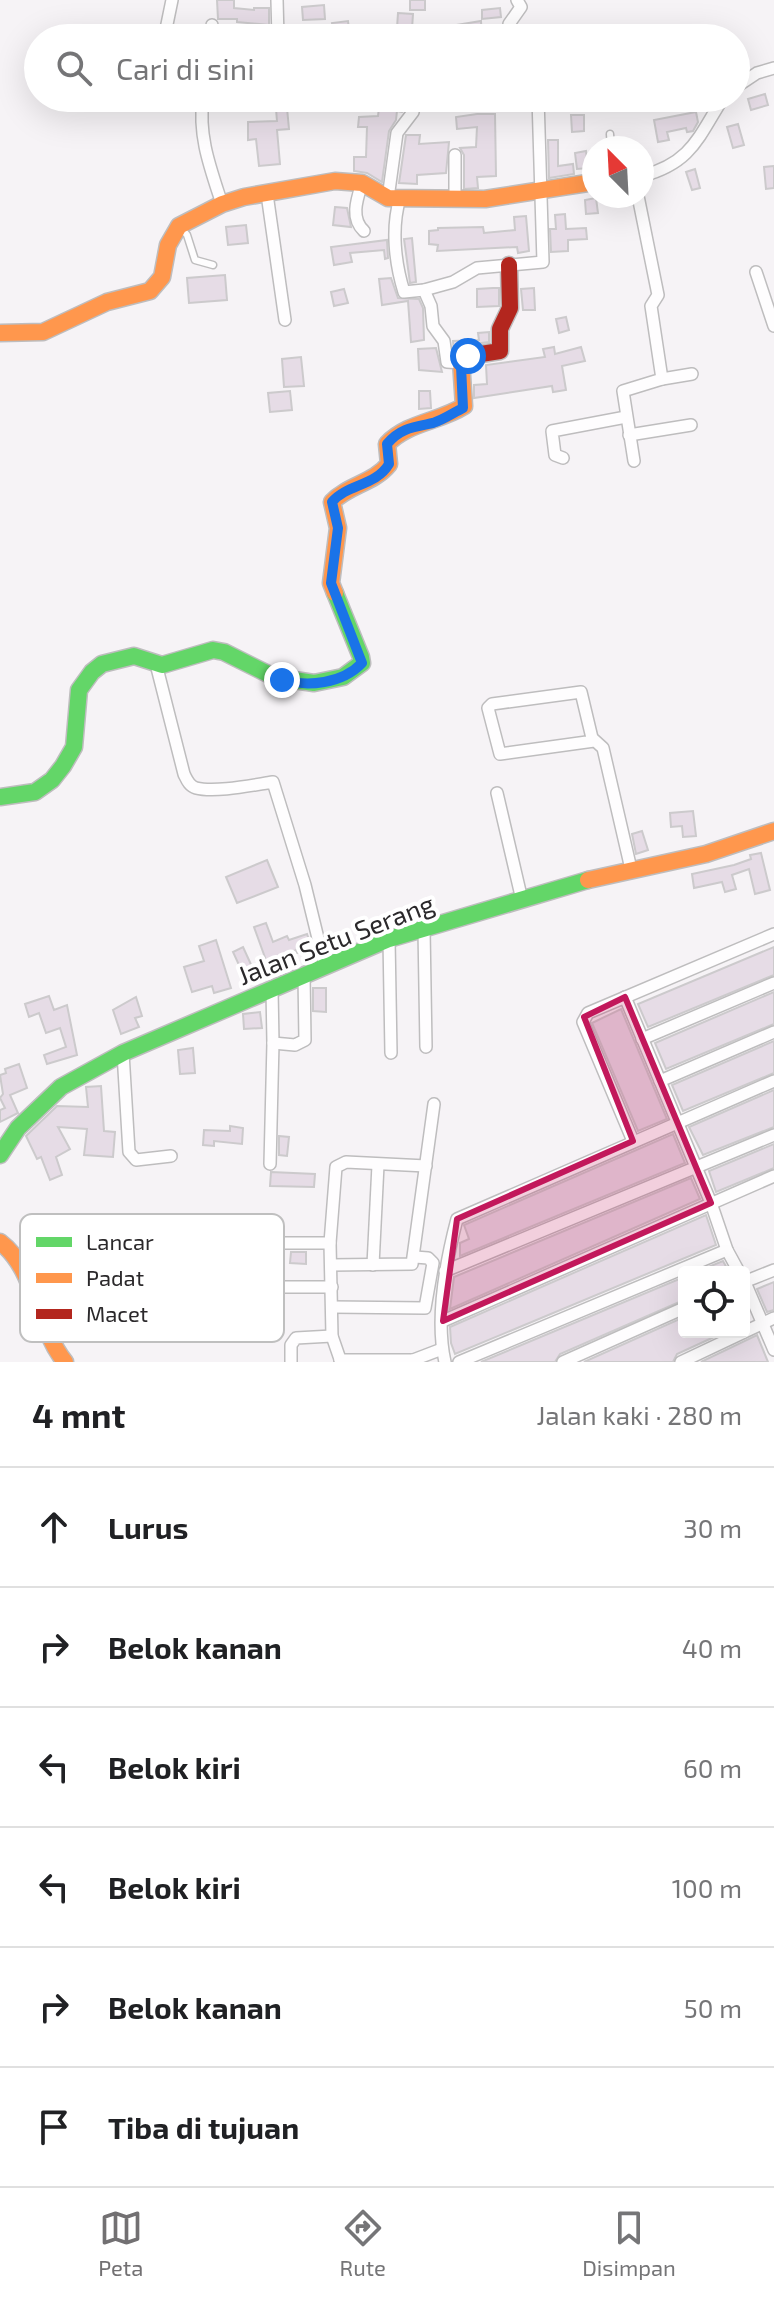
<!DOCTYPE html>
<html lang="id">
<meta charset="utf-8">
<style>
:root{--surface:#fff;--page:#f6f6f6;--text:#202124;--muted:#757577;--line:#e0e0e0;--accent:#727072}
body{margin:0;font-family:"Exo 2",sans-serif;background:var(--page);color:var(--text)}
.controls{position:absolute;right:24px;bottom:24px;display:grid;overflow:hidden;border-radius:8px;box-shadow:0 8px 32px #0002}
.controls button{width:72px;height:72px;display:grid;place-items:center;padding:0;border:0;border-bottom:2px solid var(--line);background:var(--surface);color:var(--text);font:40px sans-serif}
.compass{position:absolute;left:582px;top:136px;width:72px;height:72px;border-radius:50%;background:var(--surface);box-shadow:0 8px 32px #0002;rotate:336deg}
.stop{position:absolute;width:24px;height:24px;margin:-18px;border:6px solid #1a73e8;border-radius:50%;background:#fff}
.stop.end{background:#1a73e8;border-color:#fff;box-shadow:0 2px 8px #0008}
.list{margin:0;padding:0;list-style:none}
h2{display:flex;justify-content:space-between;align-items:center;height:104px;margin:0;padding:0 32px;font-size:34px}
h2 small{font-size:26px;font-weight:400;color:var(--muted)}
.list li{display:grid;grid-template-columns:52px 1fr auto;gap:24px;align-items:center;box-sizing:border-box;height:120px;padding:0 32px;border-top:2px solid var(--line)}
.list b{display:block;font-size:30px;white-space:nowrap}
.list em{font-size:26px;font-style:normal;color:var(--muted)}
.icon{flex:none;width:44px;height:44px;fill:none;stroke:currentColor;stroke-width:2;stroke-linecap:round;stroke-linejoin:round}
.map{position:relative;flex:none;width:774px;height:1362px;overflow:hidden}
.search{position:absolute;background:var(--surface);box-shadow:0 8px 32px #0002;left:24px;right:24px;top:24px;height:88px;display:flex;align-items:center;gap:20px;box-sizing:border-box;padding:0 28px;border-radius:44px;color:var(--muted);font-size:30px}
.sheet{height:824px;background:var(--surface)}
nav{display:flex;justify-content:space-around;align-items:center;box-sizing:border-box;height:112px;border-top:2px solid var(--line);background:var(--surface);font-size:22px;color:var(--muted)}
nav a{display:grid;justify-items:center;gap:4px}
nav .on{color:var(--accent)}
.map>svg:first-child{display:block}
.building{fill:#e6dce6;stroke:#cccacc;stroke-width:2}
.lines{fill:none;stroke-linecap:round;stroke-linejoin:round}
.lane-casing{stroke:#bebdbe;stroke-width:9}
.street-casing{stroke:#bebdbe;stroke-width:14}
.fast-casing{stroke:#bebdbe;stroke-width:19}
.slow-casing{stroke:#bebdbe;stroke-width:19}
.jam-casing{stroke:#bebdbe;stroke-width:19}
.lane{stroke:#fefdfe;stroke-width:6}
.street{stroke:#fefdfe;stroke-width:11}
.fast{stroke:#63d668;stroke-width:16}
.slow{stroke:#ff974d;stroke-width:16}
.jam{stroke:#b3261e;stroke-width:16}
.route{stroke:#1a73e8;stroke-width:10}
.marked{fill:#c2185b;fill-opacity:0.2;stroke:#c2185b;stroke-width:6;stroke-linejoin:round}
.labels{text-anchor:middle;stroke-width:8;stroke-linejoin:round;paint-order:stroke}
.street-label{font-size:26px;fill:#2b292b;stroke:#fff}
.key{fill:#fff;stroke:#bfbfbf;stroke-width:2}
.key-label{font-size:22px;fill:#2b292b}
</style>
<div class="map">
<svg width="774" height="1362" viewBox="0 0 774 1362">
<rect width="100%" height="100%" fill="#f6f3f6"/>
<g class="building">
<path d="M217,0H234V8L254,10V8H269V25L237,22V19H218Z"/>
<rect x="410" y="0" width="15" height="10"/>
<path d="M324,5L325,19L303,20L302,7Z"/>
<path d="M500,8L501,17L482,19V10Z"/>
<path d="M398,13L413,14L412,29L397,28Z"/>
<path d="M348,21L350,38H335L332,23Z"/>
<path d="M481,21L482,38H434V31L451,30L450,26Z"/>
<path d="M765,94L768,105L751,110L748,99Z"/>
<path d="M295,98H310V106L295,108Z"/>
<path d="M380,98H406L405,109L402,112L397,111L396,120L389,131L382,182L367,173L354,171V157H366L367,127H358L359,117L378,116Z"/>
<path d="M503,98H528L529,110L504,111Z"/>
<path d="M287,108L289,129L277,130L280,164L259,166L256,139L248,140V122L277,121L276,109Z"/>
<path d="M696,112L698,122L693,131L687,132L686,128L667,132L669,140L658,142L654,120Z"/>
<path d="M477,114H495L496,176L477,177L478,188L464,189V155L460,148L476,147L477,127L457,129L456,117Z"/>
<path d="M571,115H584V131L572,132Z"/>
<path d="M738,124L744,145L733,148L727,127Z"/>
<path d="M406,135H420L419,144L449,142L446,173L417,175V184L399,183Z"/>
<path d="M548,140H558V166L573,164L574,174L549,178Z"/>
<path d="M586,151L588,168L577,169L575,153Z"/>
<path d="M774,166V188L766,189L764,167Z"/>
<path d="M695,169L700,188L692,190L686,172Z"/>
<path d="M596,198L598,213L586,214L585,200Z"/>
<path d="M335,207L347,208L351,227L333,225Z"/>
<path d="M565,214L566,229L586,228L587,239L568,240V251L551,252L550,229H556L555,215Z"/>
<path d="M526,216L529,251L518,253L517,247L437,251L438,245L429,244V231L438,230V228L483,227L484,233L515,230L514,217Z"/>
<path d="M246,225L248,243L228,245L226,227Z"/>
<path d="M412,238L416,282L410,283L404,239Z"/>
<path d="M387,240L388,258L385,259L384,250L350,253L352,262L334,265L331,247Z"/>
<path d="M225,275L227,300L189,303L187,278Z"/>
<path d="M391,278L398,298L419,299L423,308L424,340L411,342L408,301L382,305L379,279Z"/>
<path d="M493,288H499V306L477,307V289Z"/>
<path d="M534,288L535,310H523L521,289Z"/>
<path d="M344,289L348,303L334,306L331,292Z"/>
<path d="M566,317L569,330L559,333L556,319Z"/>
<path d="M489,332V342L466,345L454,352L453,341L479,340L478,333Z"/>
<path d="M554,347L555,354L581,347L585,361L562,366L566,390L553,392L552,386L474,398V385L487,384L486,365L545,357L543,349Z"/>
<path d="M436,348L442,372L419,370L418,349Z"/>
<path d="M301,357L304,386L284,387L282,359Z"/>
<path d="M290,391L292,410L270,412L268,393Z"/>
<path d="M419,391H430L431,408L419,409Z"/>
<path d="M693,811L696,836L683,837L682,826L671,827L670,813Z"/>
<path d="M642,831L648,850L636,854L632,834Z"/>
<path d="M761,853L770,890L755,894L749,869L732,875L736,889L725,892L722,882L694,888L692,874L734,865L751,859L750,855Z"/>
<path d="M267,860L278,887L237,903L226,877Z"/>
<path d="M266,923L273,942L287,936L289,940L307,934L312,948L297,953L296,950L267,963L254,927Z"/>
<path d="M216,940L231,988L214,993L212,986L192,992L184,967L204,961L199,946Z"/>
<path d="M243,947L254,971L244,976L233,952Z"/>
<path d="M774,947V975L648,1027L638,1004Z"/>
<path d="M313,988H326V1012L313,1011Z"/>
<path d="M774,992V1024L666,1069L655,1043Z"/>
<path d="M49,996L54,1010L67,1005L77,1055L47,1064L44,1055L66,1047L60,1028L46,1033L39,1013L29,1017L25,1004Z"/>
<path d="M136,997L142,1016L135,1018L139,1027L121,1034L113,1010Z"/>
<path d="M621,1009L667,1119L638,1131L592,1023Z"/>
<path d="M260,1012L262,1028L244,1029L243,1014Z"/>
<path d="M774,1041V1073L683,1111L672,1085Z"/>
<path d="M193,1048L195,1073L180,1074L178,1050Z"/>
<path d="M19,1064L27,1088L10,1095L18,1113L0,1122V1110L5,1108L0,1098L3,1094L0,1075L6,1073L5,1069Z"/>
<path d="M101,1086L104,1131L115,1132L113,1157L84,1155L87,1129L58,1127L70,1149L56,1157L62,1175L50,1180L41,1157L37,1159L26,1136L57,1106L88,1107L86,1087Z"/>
<path d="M774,1090V1127L703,1155L689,1127Z"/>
<path d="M230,1126L243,1128L242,1144L214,1141V1146L203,1145L204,1130L230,1131Z"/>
<path d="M673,1134L685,1163L460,1256V1243L469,1239L464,1225Z"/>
<path d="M279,1136L289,1137L287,1156L279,1155Z"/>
<path d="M774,1144V1168L716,1192L709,1171Z"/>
<path d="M271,1172L315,1174L314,1187L270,1186Z"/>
<path d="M691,1178L700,1199L450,1309L454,1277Z"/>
<path d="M706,1215L716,1245L455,1354L451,1343L450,1327Z"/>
<path d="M291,1252H306V1264L290,1263Z"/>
<path d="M723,1261L729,1272H696Z"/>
<path d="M684,1277V1300L560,1354L555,1362H481Z"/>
<path d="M774,1282V1310L767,1312L757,1289Z"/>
<path d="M684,1317V1336L693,1332H725L677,1354L673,1362H584Z"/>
<path d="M757,1335L768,1362H701Z"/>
</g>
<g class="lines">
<g class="lane-casing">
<g id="lane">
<path d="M610,134L611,148"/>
<path d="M182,229L187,235L195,260L213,265"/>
</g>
</g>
<g class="street-casing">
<g id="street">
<path d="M277,0L278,38"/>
<path d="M165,34L172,0"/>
<path d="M212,38V25"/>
<path d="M510,38L509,24L521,7L517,0"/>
<path d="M736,87L757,73L774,68"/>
<path d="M203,98C198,136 210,167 222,204"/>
<path d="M455,155V200"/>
<path d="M642,176C691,163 698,138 723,98"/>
<path d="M362,183C357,199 350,218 364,231"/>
<path d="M267,194L285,320"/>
<path d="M388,198L397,133L413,112L415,98"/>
<path d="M400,198C391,228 395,263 404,292L424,290L453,282L477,268L543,262L538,98"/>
<path d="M756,272L774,326"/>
<path d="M424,290L431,306L433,326L444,341L447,362L461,363"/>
<path d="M662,379L692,374"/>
<path d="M629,435L691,425"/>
<path d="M563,458L555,455L552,431L626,417"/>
<path d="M634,461L623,391L662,379L651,306L658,295L638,196"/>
<path d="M156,664L184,774C187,780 189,786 196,788C215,793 253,785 273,782L305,885L325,967"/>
<path d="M594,741L500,754L488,708L492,704L581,692L592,738L603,748L631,869"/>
<path d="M497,793L522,900"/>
<path d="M424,929L426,1047"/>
<path d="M389,939L391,1053"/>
<path d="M625,997L711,1203L727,1250L739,1272"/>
<path d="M642,1039L774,983"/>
<path d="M273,1043L295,1045L305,1040L304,975"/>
<path d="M123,1053L129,1152L136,1160L171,1156"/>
<path d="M660,1081L774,1032"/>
<path d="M633,1141L583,1022L588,1013L774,934"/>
<path d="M270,1164L273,1043L272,989"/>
<path d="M330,1243H242L234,1249L233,1281L238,1287H332"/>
<path d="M331,1265L412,1264L434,1104"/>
<path d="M373,1265L378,1165"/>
<path d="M445,1271L774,1135"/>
<path d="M744,1280L774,1350"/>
<path d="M744,1282L774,1270"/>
<path d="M332,1307L425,1308L433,1263L428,1258L415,1257"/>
<path d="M443,1321L774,1176"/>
<path d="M340,1360H412"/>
<path d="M291,1362V1345L296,1338L332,1336"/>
<path d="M341,1362L332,1336L330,1243L336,1167L346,1162L426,1166"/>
<path d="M408,1362L442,1349"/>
<path d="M445,1362C435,1318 446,1261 457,1219L774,1081"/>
<path d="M459,1362L727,1250"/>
<path d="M563,1362L684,1308"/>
<path d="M681,1362L774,1318"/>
</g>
</g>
<g class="fast-casing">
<g id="fast">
<path d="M0,797L35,792L52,780L63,766L74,747L79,690L92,672L102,664L134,656L162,665L213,650L224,652L274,677L314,683L343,677L362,663L361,657L335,593"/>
<path d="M0,1155L18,1128L61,1087L123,1053L389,939L588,880"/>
</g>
</g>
<g class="slow-casing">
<g id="slow">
<path d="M0,333L43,332L107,302L150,291L162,277L168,245L179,226L222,204L244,197L335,181L362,183L388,198L485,199L594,182"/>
<path d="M335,593L331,583L338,528L332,502C348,485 374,483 389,464L387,444C408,422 439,422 464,406L461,361"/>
<path d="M588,880L706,854L774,831"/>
<path d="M0,1242C36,1269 36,1326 65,1362"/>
</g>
</g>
<g class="jam-casing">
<path id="jam" d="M461,361L468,356L500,351V329L510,308L509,265"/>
</g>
<use href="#lane" class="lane"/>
<use href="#street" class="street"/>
<use href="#fast" class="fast"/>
<use href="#slow" class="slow"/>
<use href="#jam" class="jam"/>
</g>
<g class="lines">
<path class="route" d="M282,680C308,687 342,684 362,663L331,583L338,528L332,502C347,484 376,486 389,464L387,444C400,428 414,427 433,423C443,420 453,413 463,408L461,366V361L468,356"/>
</g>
<path class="marked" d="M625,997L711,1203L443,1321L457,1219L633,1141L584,1017Z"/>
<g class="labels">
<g class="street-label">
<text transform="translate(336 940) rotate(-21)" y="9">Jalan Setu Serang</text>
</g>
</g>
<rect x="20" y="1214" width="264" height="128" rx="12" class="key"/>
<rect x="36" y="1237" width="36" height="10" fill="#63d668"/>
<rect x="36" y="1273" width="36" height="10" fill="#ff974d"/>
<rect x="36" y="1309" width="36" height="10" fill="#b3261e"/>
<g class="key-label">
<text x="86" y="1250">Lancar</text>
<text x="86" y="1286">Padat</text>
<text x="86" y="1322">Macet</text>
</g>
</svg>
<div class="controls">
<button><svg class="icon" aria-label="locate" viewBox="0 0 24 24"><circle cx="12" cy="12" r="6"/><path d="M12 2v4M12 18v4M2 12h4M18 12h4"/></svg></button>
</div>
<svg class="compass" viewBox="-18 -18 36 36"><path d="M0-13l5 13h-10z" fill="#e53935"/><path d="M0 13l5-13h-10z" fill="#757577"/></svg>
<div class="stop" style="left:468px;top:356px"></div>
<div class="stop end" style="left:282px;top:680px"></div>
<div class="search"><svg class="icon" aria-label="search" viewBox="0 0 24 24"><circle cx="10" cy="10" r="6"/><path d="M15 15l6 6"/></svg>Cari di sini</div>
</div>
<section class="sheet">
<h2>4 mnt<small>Jalan kaki · 280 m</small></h2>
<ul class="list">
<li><svg class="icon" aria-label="ahead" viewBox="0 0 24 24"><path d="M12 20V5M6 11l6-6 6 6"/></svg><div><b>Lurus</b></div><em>30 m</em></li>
<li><svg class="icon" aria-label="right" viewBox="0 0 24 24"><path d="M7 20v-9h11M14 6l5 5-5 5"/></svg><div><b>Belok kanan</b></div><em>40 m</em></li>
<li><svg class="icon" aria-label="left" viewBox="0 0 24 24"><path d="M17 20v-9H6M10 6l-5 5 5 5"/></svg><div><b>Belok kiri</b></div><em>60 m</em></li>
<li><svg class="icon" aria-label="left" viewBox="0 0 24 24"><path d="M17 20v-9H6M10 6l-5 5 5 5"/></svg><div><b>Belok kiri</b></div><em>100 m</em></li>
<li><svg class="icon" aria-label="right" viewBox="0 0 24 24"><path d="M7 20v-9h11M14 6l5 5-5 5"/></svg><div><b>Belok kanan</b></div><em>50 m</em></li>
<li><svg class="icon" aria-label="arrive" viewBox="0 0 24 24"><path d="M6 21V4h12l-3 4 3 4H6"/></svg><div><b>Tiba di tujuan</b></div></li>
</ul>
</section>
<nav>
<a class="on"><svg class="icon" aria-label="map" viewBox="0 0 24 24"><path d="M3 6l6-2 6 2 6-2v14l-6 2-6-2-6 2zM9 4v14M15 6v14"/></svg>Peta</a>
<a><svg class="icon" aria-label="directions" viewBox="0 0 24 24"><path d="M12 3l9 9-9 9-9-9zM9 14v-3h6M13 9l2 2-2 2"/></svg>Rute</a>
<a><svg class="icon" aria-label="saved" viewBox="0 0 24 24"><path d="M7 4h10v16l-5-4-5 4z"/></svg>Disimpan</a>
</nav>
